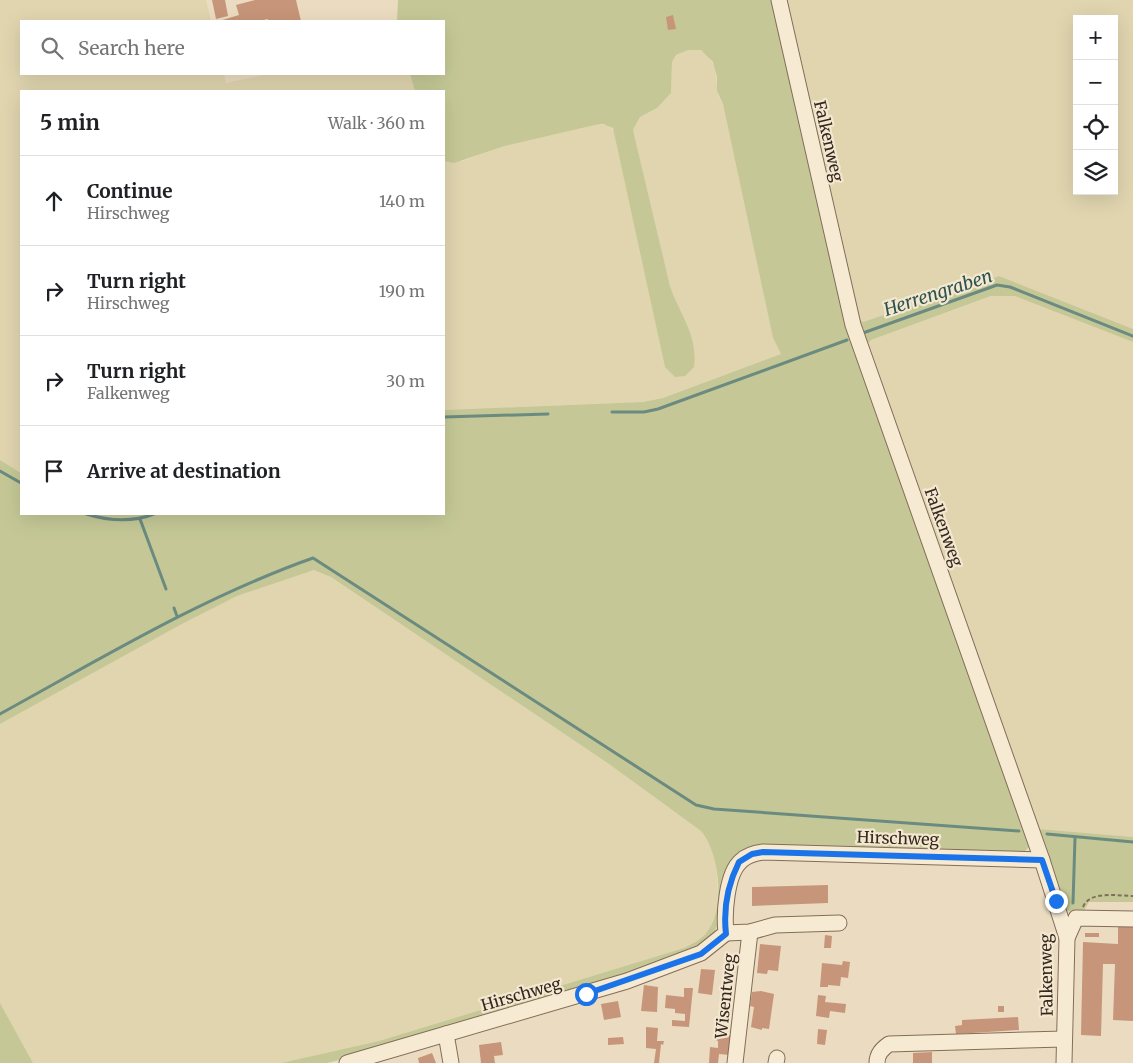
<!DOCTYPE html>
<meta charset="utf-8">
<style>
:root{--surface:#fff;--page:#f2f2f2;--text:#202124;--muted:#757577;--line:#e0e0e0}
body{margin:0;font-family:Merriweather,serif;background:var(--page);color:var(--text)}
.controls{position:absolute;right:15px;top:15px;display:grid;overflow:hidden;border-radius:0px;box-shadow:0 5px 20px #0002}
.controls button{width:45px;height:45px;display:grid;place-items:center;padding:0;border:0;border-bottom:1px solid var(--line);background:var(--surface);color:var(--text);font:25px sans-serif}
.stop{position:absolute;width:15px;height:15px;margin:-11px;border:4px solid #1a73e8;border-radius:50%;background:#fff}
.stop.end{background:#1a73e8;border-color:#fff;box-shadow:0 1px 5px #0008}
.list{margin:0;padding:0;list-style:none}
h2{display:flex;justify-content:space-between;align-items:center;height:65px;margin:0;padding:0 20px;font-size:21px}
h2 small{font-size:16px;font-weight:400;color:var(--muted)}
.list li{display:grid;grid-template-columns:32px 1fr auto;gap:15px;align-items:center;box-sizing:border-box;height:90px;padding:0 20px;border-top:1px solid var(--line)}
.list b{display:block;font-size:19px;white-space:nowrap}
.list p{margin:0;font-size:16px;white-space:nowrap;color:var(--muted)}
.list em{font-size:16px;font-style:normal;color:var(--muted)}
.icon{flex:none;width:28px;height:28px;fill:none;stroke:currentColor;stroke-width:2;stroke-linecap:round;stroke-linejoin:round}
.map{position:relative;flex:none;width:1133px;height:1063px;overflow:hidden}
.search{position:absolute;background:var(--surface);box-shadow:0 5px 20px #0002;left:20px;top:20px;width:425px;height:55px;display:flex;align-items:center;gap:12px;box-sizing:border-box;padding:0 18px;border-radius:0px;color:var(--muted);font-size:19px}
.panel{position:absolute;background:var(--surface);box-shadow:0 5px 20px #0002;left:20px;top:90px;width:425px;height:425px;border-radius:0px}
.map>svg:first-child{display:block}
.farmland{fill:#e0d5af;fill-rule:evenodd}
.green{fill:#c5c896}
.lines{fill:none;stroke-linecap:round;stroke-linejoin:round}
.stream{stroke:#6b8b81;stroke-width:3}
.building{fill:#c79579}
.minor-casing{stroke:#836d5a;stroke-width:17}
.path{stroke:#836d5a;stroke-width:2;stroke-dasharray:4 2.5;stroke-linecap:butt}
.minor{stroke:#f6ead3;stroke-width:15}
.route{stroke:#1a73e8;stroke-width:6}
.labels{text-anchor:middle;stroke-width:4.5;stroke-linejoin:round;paint-order:stroke}
.street-label{font-size:16px;fill:#34271d;stroke:#f3e7d0}
.water-label{font-size:18px;font-style:italic;fill:#2d534e;stroke:#f3e7d0}
</style>
<div class="map">
<svg width="1133" height="1063" viewBox="0 0 1133 1063">
<rect width="100%" height="100%" fill="#ebdcc1"/>
<g class="farmland">
<path d="M0,0H206L211,21H21V74H224L226,83L268,74H410L415,91H21V473L0,460Z"/>
<path d="M783,0H1133V329L999,276L863,322L856,318ZM1077,19H1114V191H1077Z"/>
<path d="M687,50L696,49L705,52L715,67L718,96L723,104L773,338L781,354L663,398L643,402L444,410V161H463L505,146L595,125H608L616,133L665,367L683,318L670,286L633,130L640,117L657,108L671,93L672,62L676,55Z"/>
<path d="M992,296H1015L1133,342V837L1039,829L865,347L871,340Z"/>
<path d="M309,570L320,571L331,577L609,764L701,831L711,845L716,860L718,894L716,912L710,928L700,939L684,948L379,1041L281,1063H33L0,1003V724L182,624L237,596Z"/>
</g>
<g class="green">
<path d="M398,0H775L845,312L1030,846L1024,852L747,851L715,931L710,938L689,954L382,1049L327,1063H281L379,1041L684,948C691,944 701,940 706,933C726,910 720,853 701,831L609,764L331,577L314,570L237,596L182,624L0,724V460L21,473V514H444V410L643,402L663,398L781,354L773,338L723,104L717,91V77L713,62L701,50H688L676,55L672,62L671,93L657,108L640,117L633,130L670,286C680,315 698,335 694,367L685,376L675,377L665,367L613,128L603,124L595,125L505,146L454,163L444,161V91H415L410,74H444V21H397Z"/>
<path d="M999,276L1133,329V342L1015,296H991L871,340L865,347L856,318L863,322Z"/>
<path d="M1039,829L1133,837V902H1089L1082,914L1064,910Z"/>
<path d="M0,1003L33,1063H0Z"/>
</g>
<g class="lines">
<g class="stream">
<path d="M863,333L997,285L1010,287L1133,336"/>
<path d="M612,412H644L658,409L847,340"/>
<path d="M444,417L548,414"/>
<path d="M0,471L21,483"/>
<path d="M86,514C109,521 131,523 154,514"/>
<path d="M140,519L166,589"/>
<path d="M174,608L177,616"/>
<path d="M0,714C102,658 203,597 313,558L696,805L714,809L1019,831"/>
<path d="M1047,834L1133,842"/>
<path d="M1073,903L1075,838"/>
</g>
</g>
<g class="building">
<path d="M212,0H225L228,16L216,19Z"/>
<path d="M255,0H296L301,21H268V19L259,21H219L239,15L236,5Z"/>
<path d="M673,15L676,29L668,30L666,17Z"/>
<path d="M828,885V903L752,906V887Z"/>
<path d="M1118,923H1133V1021L1113,1020L1115,964H1103L1101,1036L1081,1035L1083,942L1118,944Z"/>
<rect x="1085" y="933" width="14" height="4"/>
<path d="M825,935L832,936L831,948H824Z"/>
<path d="M760,944L781,946L778,971L768,970L767,974L757,973Z"/>
<path d="M843,961L850,962L848,978L841,977L840,986L828,985V987H820L822,963L842,965Z"/>
<path d="M701,969L715,970L712,995L698,993Z"/>
<path d="M644,985L658,987L657,1012L641,1011Z"/>
<path d="M684,988H693L689,1027L672,1026V1020L685,1021V1014L675,1013V1009L665,1008L666,995L684,997Z"/>
<path d="M761,991L774,994L769,1029L762,1028V1030L751,1027L754,1007L750,1006L752,992Z"/>
<path d="M818,995L826,996L825,1002L846,1004L845,1013L830,1011L829,1018L816,1016Z"/>
<path d="M618,1001L621,1017L604,1020L601,1004Z"/>
<rect x="998" y="1006" width="6" height="6"/>
<path d="M1018,1017L1019,1030L956,1034L955,1026L962,1025V1020Z"/>
<path d="M646,1027L658,1028L657,1041H664L663,1045L661,1044L659,1063H654L656,1049L646,1048Z"/>
<path d="M818,1029L827,1030L825,1045L817,1044Z"/>
<path d="M714,1033L732,1035L730,1055L719,1054L718,1063H709L710,1047L718,1048V1041L713,1040Z"/>
<path d="M623,1037L624,1044L608,1045V1038Z"/>
<path d="M501,1042L503,1055L494,1056L495,1063H481L479,1045Z"/>
<path d="M932,1052V1063H913V1053Z"/>
<path d="M432,1053L436,1063H419L418,1058Z"/>
</g>
<g class="lines">
<g class="minor-casing">
<g id="minor">
<path d="M779,0L853,325L1042,860L1067,938L1064,1063"/>
<path d="M726,933L750,932L775,925L839,923"/>
<path d="M1067,938L1076,918L1133,919"/>
<path d="M446,1034L451,1063"/>
<path d="M347,1063L627,981L701,953L726,933C724,915 726,874 741,861C747,855 755,853 763,852L1042,860"/>
<path d="M735,1063L750,932"/>
<path d="M776,1063L777,1058"/>
<path d="M877,1063C877,1054 882,1049 889,1044L1064,1039"/>
</g>
</g>
<path class="path" d="M1083,907C1090,890 1118,896 1133,896"/>
<use href="#minor" class="minor"/>
</g>
<g class="lines">
<path class="route" d="M586,994L701,954L726,934C723,908 728,884 739,862L752,854L763,852L1042,860L1056,901"/>
</g>
<g class="labels">
<g class="street-label">
<text transform="translate(829 141) rotate(77)" y="6">Falkenweg</text>
<text transform="translate(944 527) rotate(70)" y="6">Falkenweg</text>
<text transform="translate(898 838) rotate(2)" y="6">Hirschweg</text>
<text transform="translate(1046 975) rotate(-91)" y="6">Falkenweg</text>
<text transform="translate(521 994) rotate(-16)" y="6">Hirschweg</text>
<text transform="translate(725 996) rotate(-84)" y="6">Wisentweg</text>
</g>
<g class="water-label">
<text transform="translate(938 293) rotate(-18)" y="6">Herrengraben</text>
</g>
</g>
</svg>
<div class="controls">
<button>+</button>
<button>−</button>
<button><svg class="icon" aria-label="locate" viewBox="0 0 24 24"><circle cx="12" cy="12" r="6"/><path d="M12 2v4M12 18v4M2 12h4M18 12h4"/></svg></button>
<button><svg class="icon" aria-label="layers" viewBox="0 0 24 24"><path d="M12 4l9 5-9 5-9-5zM3 14l9 5 9-5"/></svg></button>
</div>
<div class="stop" style="left:586px;top:994px"></div>
<div class="stop end" style="left:1056px;top:901px"></div>
<div class="search"><svg class="icon" aria-label="search" viewBox="0 0 24 24"><circle cx="10" cy="10" r="6"/><path d="M15 15l6 6"/></svg>Search here</div>
<section class="panel">
<h2>5 min<small>Walk · 360 m</small></h2>
<ul class="list">
<li><svg class="icon" aria-label="ahead" viewBox="0 0 24 24"><path d="M12 20V5M6 11l6-6 6 6"/></svg><div><b>Continue</b><p>Hirschweg</p></div><em>140 m</em></li>
<li><svg class="icon" aria-label="right" viewBox="0 0 24 24"><path d="M7 20v-9h11M14 6l5 5-5 5"/></svg><div><b>Turn right</b><p>Hirschweg</p></div><em>190 m</em></li>
<li><svg class="icon" aria-label="right" viewBox="0 0 24 24"><path d="M7 20v-9h11M14 6l5 5-5 5"/></svg><div><b>Turn right</b><p>Falkenweg</p></div><em>30 m</em></li>
<li><svg class="icon" aria-label="arrive" viewBox="0 0 24 24"><path d="M6 21V4h12l-3 4 3 4H6"/></svg><div><b>Arrive at destination</b></div></li>
</ul>
</section>
</div>
